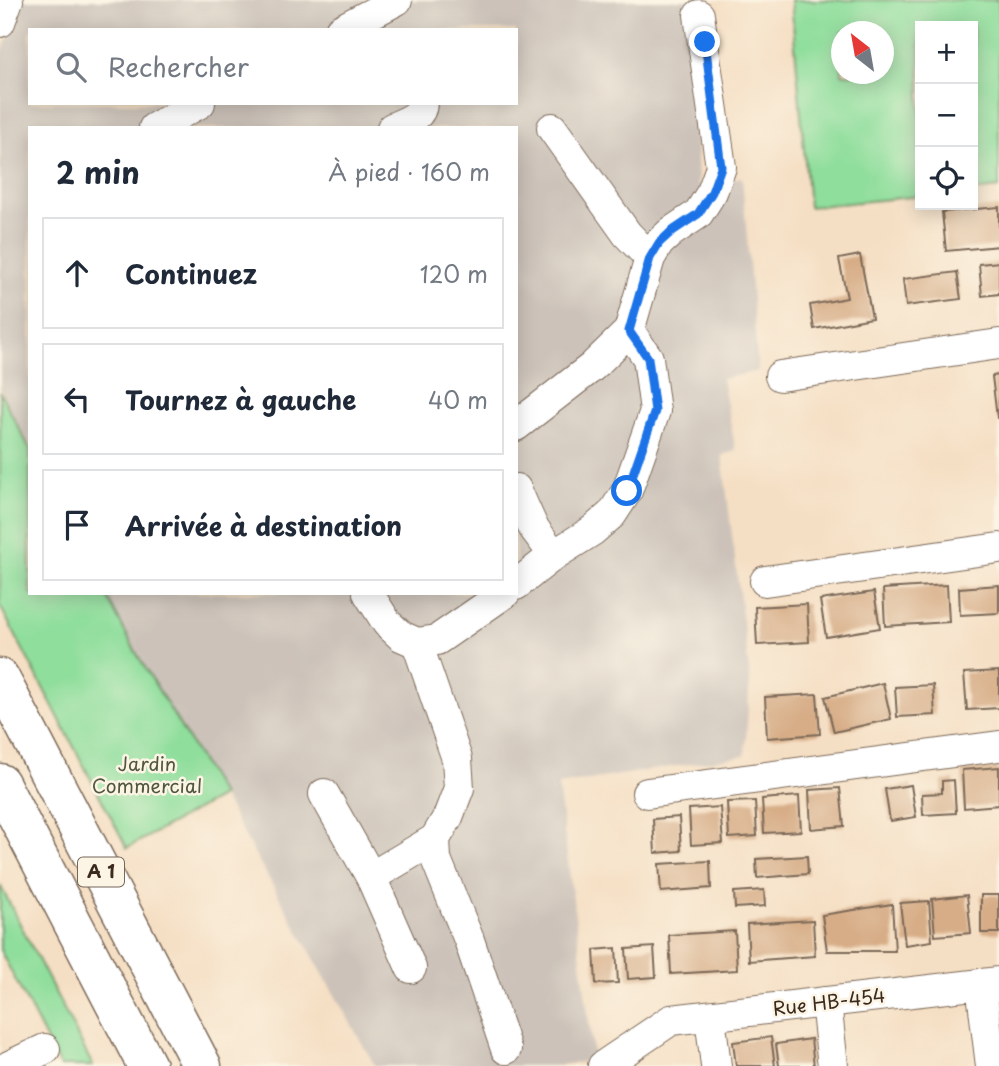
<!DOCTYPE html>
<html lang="fr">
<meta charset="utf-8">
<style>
:root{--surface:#fff;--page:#f2f2f3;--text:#1f2937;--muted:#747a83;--line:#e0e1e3}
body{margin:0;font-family:"Playpen Sans",sans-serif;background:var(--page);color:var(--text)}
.controls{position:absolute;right:21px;top:21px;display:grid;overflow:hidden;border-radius:0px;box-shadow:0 4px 18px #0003}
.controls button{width:63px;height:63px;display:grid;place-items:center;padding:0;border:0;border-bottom:2px solid var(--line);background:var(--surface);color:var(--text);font:35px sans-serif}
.compass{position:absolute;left:831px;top:21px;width:63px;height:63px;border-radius:50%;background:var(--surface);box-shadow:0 4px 18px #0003;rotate:329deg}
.stop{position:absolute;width:21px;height:21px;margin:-16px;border:5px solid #1a73e8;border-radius:50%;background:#fff}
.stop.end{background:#1a73e8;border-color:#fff;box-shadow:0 2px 7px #0008}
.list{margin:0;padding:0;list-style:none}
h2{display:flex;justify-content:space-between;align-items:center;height:91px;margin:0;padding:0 28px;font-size:30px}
h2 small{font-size:23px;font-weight:400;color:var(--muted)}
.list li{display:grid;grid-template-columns:46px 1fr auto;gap:21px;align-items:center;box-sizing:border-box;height:112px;margin:0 14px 14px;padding:0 14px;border:2px solid var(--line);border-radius:0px}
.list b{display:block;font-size:26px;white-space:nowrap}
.list em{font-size:23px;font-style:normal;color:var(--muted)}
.icon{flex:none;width:38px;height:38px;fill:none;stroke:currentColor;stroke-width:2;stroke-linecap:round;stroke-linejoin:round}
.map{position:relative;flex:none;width:999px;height:1066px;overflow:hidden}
.search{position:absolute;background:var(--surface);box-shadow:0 4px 18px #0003;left:28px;top:28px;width:490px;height:77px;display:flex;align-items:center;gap:18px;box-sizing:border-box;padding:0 24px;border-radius:0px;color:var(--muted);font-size:26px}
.panel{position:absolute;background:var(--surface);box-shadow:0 4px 18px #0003;left:28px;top:126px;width:490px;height:469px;border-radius:0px}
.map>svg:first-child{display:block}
.industrial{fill:#ccc2b9;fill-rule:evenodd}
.green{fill:#8fde9c;stroke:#65845d;stroke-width:2;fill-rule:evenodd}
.building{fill:#d7ad87}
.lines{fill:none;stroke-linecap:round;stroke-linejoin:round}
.minor-casing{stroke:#7c6958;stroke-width:32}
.highway-casing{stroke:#7c6958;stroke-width:41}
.minor{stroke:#fff;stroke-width:30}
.highway{stroke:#fff;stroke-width:38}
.route{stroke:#1a73e8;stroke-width:9}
.labels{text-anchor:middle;stroke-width:5;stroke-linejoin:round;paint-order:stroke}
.shield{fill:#fcf5e5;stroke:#75675a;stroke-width:2}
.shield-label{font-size:18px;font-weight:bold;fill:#3b2a1e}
.park-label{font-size:19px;fill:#50573e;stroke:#fcf5e5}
.street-label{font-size:19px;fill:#3b2a1e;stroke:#fcf5e5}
</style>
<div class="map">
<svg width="999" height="1066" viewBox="0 0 999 1066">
<rect width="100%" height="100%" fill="#fcf5e5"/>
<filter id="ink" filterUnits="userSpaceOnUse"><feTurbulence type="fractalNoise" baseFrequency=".0143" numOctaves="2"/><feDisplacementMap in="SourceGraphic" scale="14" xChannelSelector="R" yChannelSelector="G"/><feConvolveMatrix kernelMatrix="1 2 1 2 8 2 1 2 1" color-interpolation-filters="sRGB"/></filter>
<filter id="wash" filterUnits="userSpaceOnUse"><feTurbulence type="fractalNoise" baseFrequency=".00686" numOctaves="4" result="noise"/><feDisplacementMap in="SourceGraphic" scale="28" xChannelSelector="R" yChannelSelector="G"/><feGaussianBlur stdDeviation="1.57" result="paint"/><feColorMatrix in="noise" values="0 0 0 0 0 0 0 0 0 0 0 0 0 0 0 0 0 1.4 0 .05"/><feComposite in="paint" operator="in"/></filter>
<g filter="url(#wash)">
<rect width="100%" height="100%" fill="#f5dfc4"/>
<path class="industrial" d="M24,0H692L698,186L742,177L758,371L722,379L736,451L722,455L750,678L745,755L558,785L594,1060L554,1066H375L222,796L134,649L105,593H516V128H30V447L0,389V56ZM30,30H516V103H30Z"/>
<g class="green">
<path d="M791,0H999V188L973,191V26H920V196L809,207ZM842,32H884V74H842Z"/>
<path d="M0,392L30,449V593H105L134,649L222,796L127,848L0,606Z"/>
<path d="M0,885L93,1066H60L0,950Z"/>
</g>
<g id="blocks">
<g class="building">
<path d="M999,207V246L946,251L942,212Z"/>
<path d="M860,255L872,318L814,329L810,305L847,298L839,259Z"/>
<path d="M999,262V294L982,296L979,264Z"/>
<path d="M957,272L961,299L906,306L903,279Z"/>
<path d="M999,375V418H997L992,376Z"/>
<path d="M947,585L949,622L885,626L883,589Z"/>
<path d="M999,585V613L960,615L959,588Z"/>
<path d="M874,592L880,628L826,637L820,600Z"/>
<path d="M807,604L809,642L757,645L755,607Z"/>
<path d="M999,671V708L967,710L964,673Z"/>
<path d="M883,683L891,719L834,732L825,697Z"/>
<path d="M933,685L935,715L897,717L895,687Z"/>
<path d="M817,694L820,734L767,738L765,697Z"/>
<path d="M999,767V805L964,808L962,770Z"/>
<path d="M954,780L956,813L923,815L922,794L942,793V781Z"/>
<path d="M911,785L916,817L890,821L885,789Z"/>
<path d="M840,788L844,826L811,829L809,790Z"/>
<path d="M799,796L801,831L764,833L762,799Z"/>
<path d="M755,801L757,836L729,838L727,802Z"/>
<path d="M720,807L723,843L691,845L689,809Z"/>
<path d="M679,817L681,851L655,853L653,819Z"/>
<path d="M807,856L808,874L757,878L756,859Z"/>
<path d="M710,861L711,888L661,892L659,864Z"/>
<path d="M764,890L765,906L735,908L734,892Z"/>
<path d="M967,895L971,933L935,936L932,899Z"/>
<rect x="981" y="895" width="18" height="38"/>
<path d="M929,901L932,941L905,945L900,903Z"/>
<path d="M892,904L895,951H827L822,915Z"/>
<path d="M813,920L815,956L749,961L747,924Z"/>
<path d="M735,931L737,970L671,974L669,935Z"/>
<path d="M654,947L656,977L628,979L626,949Z"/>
<path d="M616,948L618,983L596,984L594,950Z"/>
<path d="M771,1037L775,1066H736L733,1042Z"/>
<path d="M811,1039L814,1066H779L776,1044Z"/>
</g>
</g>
</g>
<g filter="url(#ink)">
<use href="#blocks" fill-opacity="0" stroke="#7c6958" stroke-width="2"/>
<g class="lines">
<g class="minor-casing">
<g id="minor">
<path d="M0,22L8,0"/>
<path d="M340,30L397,0"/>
<path d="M154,128L200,103"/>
<path d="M392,128C404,122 422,118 422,103"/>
<path d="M552,128L627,234L650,258"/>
<path d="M780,376L999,344"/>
<path d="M516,426L592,367L629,331L650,258L659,243L671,232L698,214L712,192L721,167L699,15"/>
<path d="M516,489L533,527L554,555"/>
<path d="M765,581L999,548"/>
<path d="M516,585L554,555L592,531L612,514L627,491L655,411L648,358L629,331"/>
<path d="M368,593L387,623L401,636L417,643L437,640L505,593"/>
<path d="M417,643L457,759L459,788L448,817L435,839L436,859L469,940L506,1049"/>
<path d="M647,793L999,746"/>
<path d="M324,794L371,877L411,968"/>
<path d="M371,877L435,839"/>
<path d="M981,984L991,1066"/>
<path d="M826,1002L833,1066"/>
<path d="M710,1016L716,1066"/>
<path d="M9,1066L45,1049"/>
<path d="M603,1066L671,1020L999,982"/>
</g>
</g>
<g class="highway-casing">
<g id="highway">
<path d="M0,678L202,1066"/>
<path d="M0,783L147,1066"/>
</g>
</g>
<use href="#minor" class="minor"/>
<use href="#highway" class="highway"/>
</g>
</g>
<g class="lines" filter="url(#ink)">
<path class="route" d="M627,491L655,411L648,358L629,331L650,258L659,243L671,232L698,214L712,192L721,167L705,42"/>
</g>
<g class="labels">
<rect class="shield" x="78" y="857.5" width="46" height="29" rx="5"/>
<g class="shield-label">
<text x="101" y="878">A 1</text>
</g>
<g class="park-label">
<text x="147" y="771">Jardin<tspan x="147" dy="22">Commercial</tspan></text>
</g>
<g class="street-label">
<text transform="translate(829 1002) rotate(-7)" y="7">Rue HB-454</text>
</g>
</g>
</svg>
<div class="controls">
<button>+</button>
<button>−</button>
<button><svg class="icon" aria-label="locate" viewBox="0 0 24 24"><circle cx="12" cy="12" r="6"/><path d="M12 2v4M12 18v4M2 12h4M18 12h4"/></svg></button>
</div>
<svg class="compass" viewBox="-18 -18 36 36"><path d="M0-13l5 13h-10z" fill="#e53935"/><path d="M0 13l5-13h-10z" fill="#747a83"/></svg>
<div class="stop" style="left:627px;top:491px"></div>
<div class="stop end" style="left:705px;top:42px"></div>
<div class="search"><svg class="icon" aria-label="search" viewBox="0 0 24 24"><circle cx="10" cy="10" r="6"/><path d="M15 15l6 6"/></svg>Rechercher</div>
<section class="panel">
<h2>2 min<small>À pied · 160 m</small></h2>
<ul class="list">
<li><svg class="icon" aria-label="ahead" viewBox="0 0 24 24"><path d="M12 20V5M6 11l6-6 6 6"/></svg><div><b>Continuez</b></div><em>120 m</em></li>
<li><svg class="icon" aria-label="left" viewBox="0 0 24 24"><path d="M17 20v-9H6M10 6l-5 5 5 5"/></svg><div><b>Tournez à gauche</b></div><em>40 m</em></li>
<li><svg class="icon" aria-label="arrive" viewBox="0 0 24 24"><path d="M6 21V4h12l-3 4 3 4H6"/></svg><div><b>Arrivée à destination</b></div></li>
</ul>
</section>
</div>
